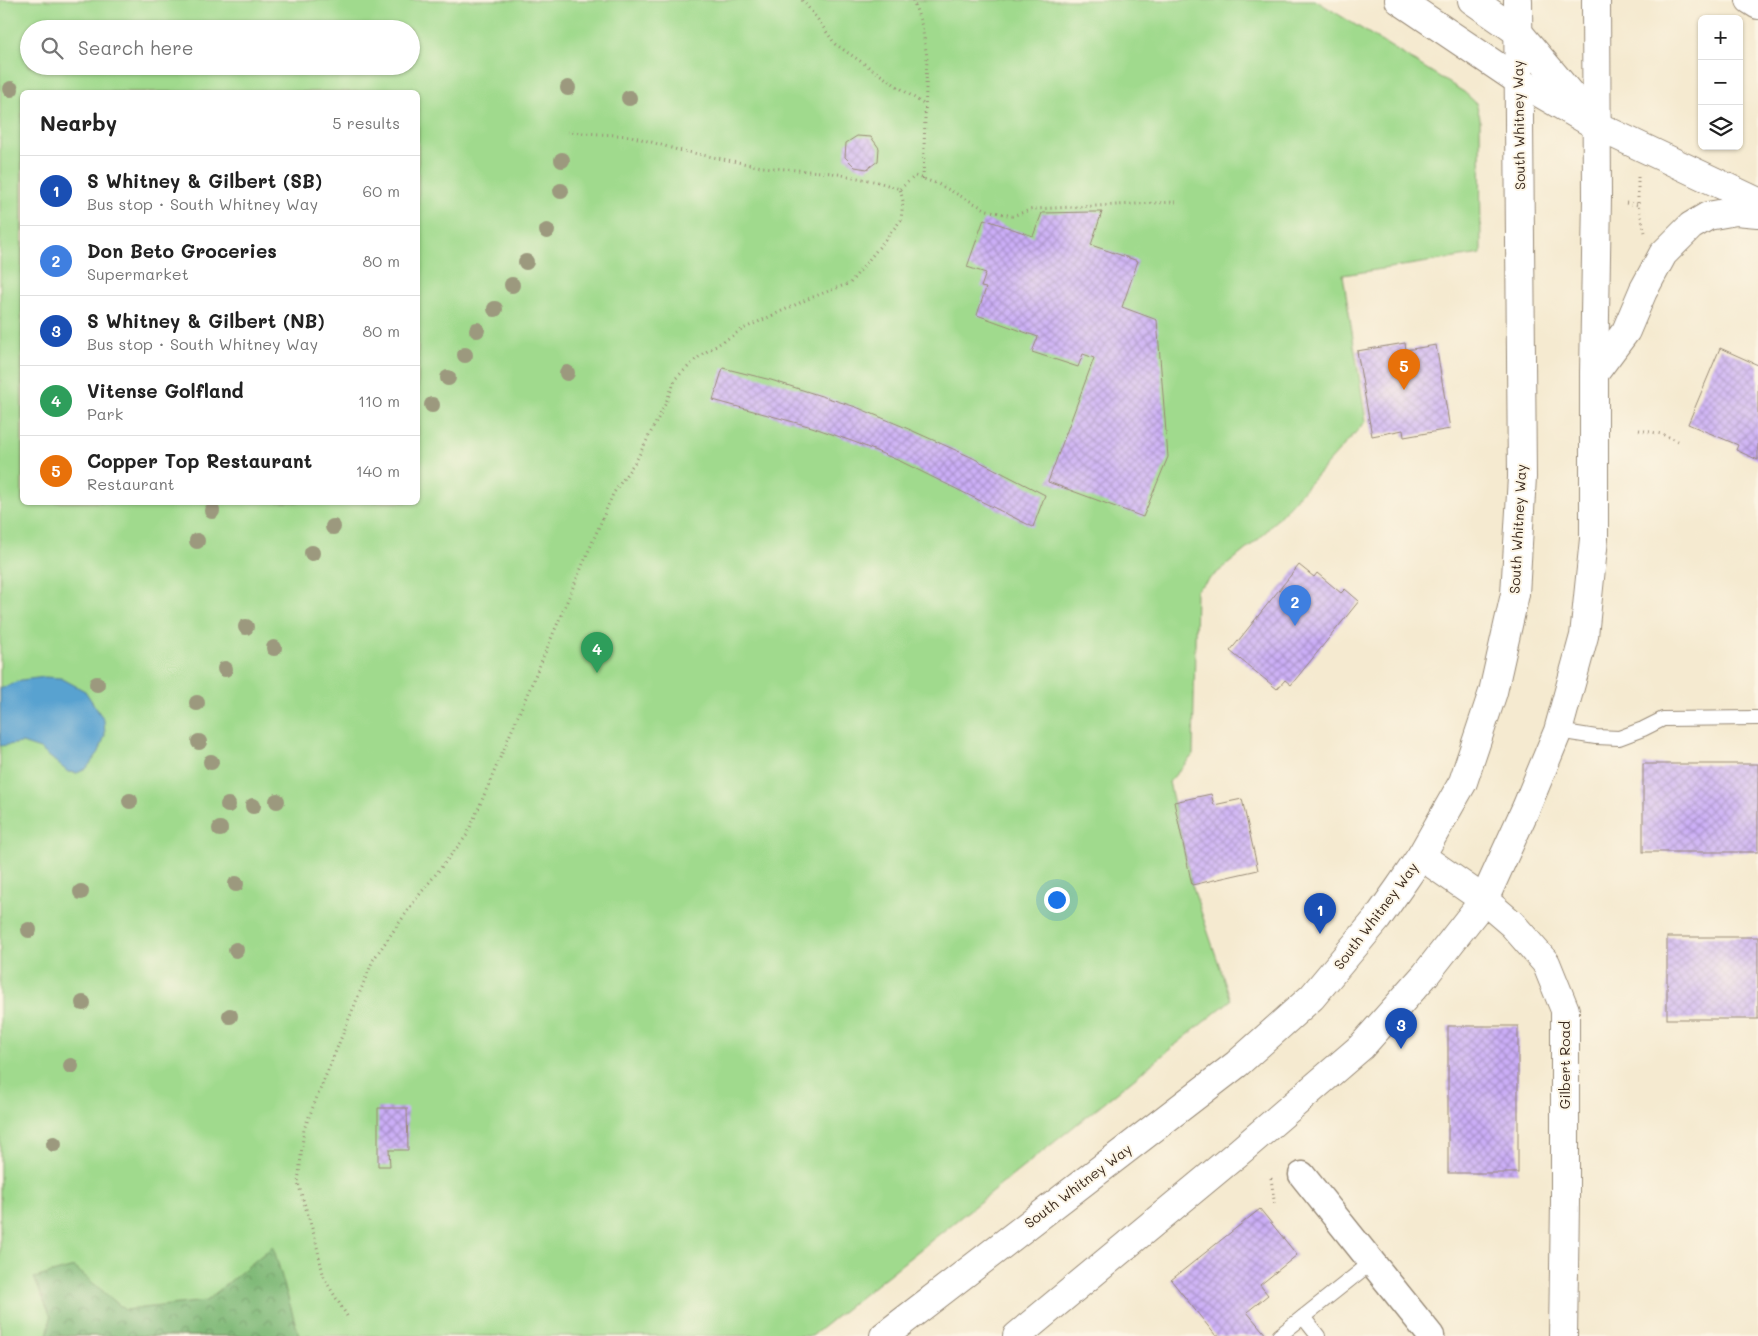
<!DOCTYPE html>
<meta charset="utf-8">
<style>
:root{--surface:#fff;--page:#f6f6f6;--text:#222;--muted:#767676;--line:#e0e0e0;--accent:#d1495b}
body{margin:0;font-family:Mali,sans-serif;background:var(--page);color:var(--text)}
.controls{position:absolute;right:15px;top:15px;display:grid;overflow:hidden;border-radius:8px;box-shadow:0 1px 4px #0004}
.controls button{width:45px;height:45px;display:grid;place-items:center;padding:0;border:0;border-bottom:1px solid var(--line);background:var(--surface);color:var(--text);font:25px sans-serif}
.you{position:absolute;left:1056px;top:899px;width:18px;height:18px;margin:-12px;border:4px solid #fff;border-radius:50%;background:#1a73e8;box-shadow:0 0 0 8px #1a73e833}
.badge{display:grid;place-items:center;width:32px;height:32px;border-radius:50%;background:var(--accent);color:#fff;font-size:16px;font-weight:700}
.pin{position:absolute;translate:-50% -41px;filter:drop-shadow(0 1px 2px #0008)}
.pin::after{content:'';position:absolute;top:26px;width:18px;height:15px;background:inherit;clip-path:polygon(0 0,100% 0,50% 100%)}
.list{margin:0;padding:0;list-style:none}
h2{display:flex;justify-content:space-between;align-items:center;height:65px;margin:0;padding:0 20px;font-size:21px}
h2 small{font-size:16px;font-weight:400;color:var(--muted)}
.list li{display:grid;grid-template-columns:32px 1fr auto;gap:15px;align-items:center;box-sizing:border-box;height:70px;padding:0 20px;border-top:1px solid var(--line)}
.list b{display:block;font-size:19px;white-space:nowrap}
.list p{margin:0;font-size:16px;white-space:nowrap;color:var(--muted)}
.list em{font-size:16px;font-style:normal;color:var(--muted)}
.icon{flex:none;width:28px;height:28px;fill:none;stroke:currentColor;stroke-width:2;stroke-linecap:round;stroke-linejoin:round}
.map{position:relative;flex:none;width:1758px;height:1336px;overflow:hidden}
.search{position:absolute;background:var(--surface);box-shadow:0 1px 4px #0004;left:20px;top:20px;width:400px;height:55px;display:flex;align-items:center;gap:12px;box-sizing:border-box;padding:0 18px;border-radius:28px;color:var(--muted);font-size:19px}
.panel{position:absolute;background:var(--surface);box-shadow:0 1px 4px #0004;left:20px;top:90px;width:400px;height:415px;border-radius:8px}
.map>svg:first-child{display:block}
.green{fill:#a0da8d;stroke:#6e8256;fill-rule:evenodd}
.forest{fill:url(#forest-crowns);stroke:#5e724b}
.water{fill:#58a2d0;stroke:#4a6677}
.building{fill:url(#building-cross-hatch)}
.lines{fill:none;stroke-linecap:round;stroke-linejoin:round}
.service-casing{stroke:#988a77;stroke-width:16}
.minor-casing{stroke:#988a77;stroke-width:29}
.tertiary-casing{stroke:#988a77;stroke-width:30}
.secondary-casing{stroke:#988a77;stroke-width:30}
.motorway-casing{stroke:#988a77;stroke-width:30}
.path{stroke:#988a77;stroke-width:3;stroke-dasharray:1 4;stroke-linecap:butt}
.service{stroke:#fff;stroke-width:14}
.minor{stroke:#fff;stroke-width:26}
.tertiary{stroke:#fff;stroke-width:28}
.secondary{stroke:#fff;stroke-width:28}
.motorway{stroke:#fff;stroke-width:28}
.tree{fill:#9c997e}
.labels{text-anchor:middle;stroke-width:4;stroke-linejoin:round;paint-order:stroke}
.street-label{font-size:14px;fill:#3b2a1e;stroke:#fcf5e5}
</style>
<div class="map">
<svg width="1758" height="1336" viewBox="0 0 1758 1336">
<defs>
<pattern id="forest-crowns" width="20" height="18" patternUnits="userSpaceOnUse" patternTransform="scale(1.25)"><rect width="20" height="18" fill="#80ba78"/><path d="M2 6a3 3 0 1 1 6 0M12 15a3 3 0 1 1 6 0" fill="none" stroke="#6a9762"/></pattern>
<pattern id="building-cross-hatch" width="8" height="8" patternUnits="userSpaceOnUse" patternTransform="scale(1.25)"><rect width="8" height="8" fill="#cbaef7"/><path d="M0 0l8 8M0 8l8-8" fill="none" stroke="#a68ec7"/></pattern>
</defs>
<rect width="100%" height="100%" fill="#fcf5e5"/>
<filter id="ink" filterUnits="userSpaceOnUse"><feTurbulence type="fractalNoise" baseFrequency=".02" numOctaves="2"/><feDisplacementMap in="SourceGraphic" scale="10" xChannelSelector="R" yChannelSelector="G"/><feConvolveMatrix kernelMatrix="1 2 1 2 8 2 1 2 1" color-interpolation-filters="sRGB"/></filter>
<filter id="wash" filterUnits="userSpaceOnUse"><feTurbulence type="fractalNoise" baseFrequency=".0096" numOctaves="4" result="noise"/><feDisplacementMap in="SourceGraphic" scale="20" xChannelSelector="R" yChannelSelector="G"/><feGaussianBlur stdDeviation="1.12" result="paint"/><feColorMatrix in="noise" values="0 0 0 0 0 0 0 0 0 0 0 0 0 0 0 0 0 1.4 0 .05"/><feComposite in="paint" operator="in"/></filter>
<g filter="url(#wash)">
<rect width="100%" height="100%" fill="#f5ead0"/>
<path class="green" d="M0,0H1315L1464,92L1476,103L1480,118L1481,254L1343,275L1366,421L1260,538L1196,590L1193,755L1169,782L1192,885L1231,1000L1122,1088L812,1336H0ZM29,29H411V66H29ZM22,92H418V502H22Z"/>
<path class="forest" d="M273,1246L299,1336H47L51,1317L34,1278L74,1267L125,1310L206,1301Z"/>
<path class="water" d="M45,677L61,678L85,691L104,720L105,735L99,752L86,769L77,773L68,772L40,749L22,743L0,746V689L21,680Z"/>
<g id="blocks">
<g class="building">
<path d="M857,136L871,137L879,148L878,161L867,169L855,167L845,157L846,143Z"/>
<path d="M1092,212H1102L1091,245L1138,261L1122,307L1157,320L1168,457L1143,517L1048,482L1094,358L1083,354L1078,367L1032,352L1038,337L977,315L986,288L981,287L986,273L967,267L984,219L1033,236L1042,213Z"/>
<path d="M1405,343L1406,350L1436,345L1450,429L1404,437L1403,430L1372,436L1357,351Z"/>
<path d="M1720,348L1758,365V460L1736,450L1738,445L1688,424Z"/>
<path d="M723,368L771,380L856,407L904,427L971,457L1045,495L1033,527L902,462L857,443L812,427L713,400Z"/>
<path d="M1299,565L1314,577L1317,573L1341,593L1345,589L1359,601L1291,685L1285,680L1277,689L1230,651Z"/>
<rect x="1643" y="764" width="115" height="88"/>
<path d="M1211,794L1214,805L1242,799L1258,870L1192,885L1174,802Z"/>
<rect x="1667" y="937" width="91" height="82"/>
<rect x="1448" y="1026" width="70" height="147"/>
<path d="M378,1108H407L408,1150H389L390,1166H378Z"/>
<path d="M1260,1209L1297,1255L1260,1285L1268,1295L1247,1312L1267,1336H1216L1171,1280Z"/>
</g>
</g>
</g>
<g filter="url(#ink)">
<use href="#blocks" fill-opacity="0" stroke="#988a77" stroke-width="1"/>
<g class="lines">
<g class="service-casing">
<g id="service">
<path d="M1558,731L1596,737L1619,738L1643,729L1663,719L1758,718"/>
<path d="M1303,1317L1318,1336"/>
<path d="M1279,1336L1372,1262"/>
</g>
</g>
<g class="minor-casing">
<path id="minor" d="M1302,1175L1431,1336"/>
</g>
<g class="tertiary-casing">
<g id="tertiary">
<path d="M1472,0L1518,32L1596,125"/>
<path d="M1421,856L1484,900L1512,924L1546,963L1565,1010V1202L1563,1336"/>
</g>
</g>
<g class="secondary-casing">
<g id="secondary">
<path d="M1399,0L1519,81L1597,126"/>
<path d="M884,1336L1237,1064L1312,997L1377,919L1399,888L1421,856L1463,782L1493,692L1515,594L1522,477L1518,0"/>
<path d="M1017,1336L1239,1152L1361,1047L1426,974L1484,900L1526,808L1558,731L1584,636L1594,539V374L1597,197L1596,0"/>
</g>
</g>
<g class="motorway-casing">
<g id="motorway">
<path d="M1750,0L1758,5"/>
<path d="M1597,126L1758,202"/>
<path d="M1594,374L1626,331L1643,291L1663,254L1691,226L1708,216L1736,211L1758,213"/>
</g>
</g>
<g class="path">
<path d="M802,0L816,17L835,44L925,105"/>
<path d="M913,0L922,26L927,57L923,179"/>
<path d="M1638,177V205L1645,232"/>
<path d="M900,189L915,176L938,184L987,210L1012,216L1033,209L1176,202"/>
<path d="M1626,203L1638,205"/>
<path d="M1639,430L1662,434L1678,441"/>
<path d="M1271,1178L1275,1207"/>
<path d="M347,1316L324,1278L315,1238L298,1183L304,1129L373,960L416,899L467,835L613,494L637,459L665,405L676,378L701,355L743,329L810,298L850,283L901,220L903,201L900,189L878,182L833,173L762,167L678,150L631,136L568,132"/>
</g>
<use href="#service" class="service"/>
<use href="#minor" class="minor"/>
<use href="#tertiary" class="tertiary"/>
<use href="#secondary" class="secondary"/>
<use href="#motorway" class="motorway"/>
</g>
<g class="tree">
<circle cx="568" cy="88" r="8"/>
<circle cx="11" cy="89" r="8"/>
<circle cx="629" cy="98" r="8"/>
<circle cx="562" cy="160" r="8"/>
<circle cx="561" cy="191" r="8"/>
<circle cx="547" cy="231" r="8"/>
<circle cx="526" cy="262" r="8"/>
<circle cx="512" cy="285" r="8"/>
<circle cx="495" cy="309" r="8"/>
<circle cx="477" cy="330" r="8"/>
<circle cx="465" cy="355" r="8"/>
<circle cx="567" cy="373" r="8"/>
<circle cx="448" cy="378" r="8"/>
<circle cx="432" cy="405" r="8"/>
<circle cx="212" cy="511" r="8"/>
<circle cx="333" cy="527" r="8"/>
<circle cx="197" cy="541" r="8"/>
<circle cx="312" cy="553" r="8"/>
<circle cx="246" cy="627" r="8"/>
<circle cx="274" cy="648" r="8"/>
<circle cx="225" cy="669" r="8"/>
<circle cx="97" cy="684" r="8"/>
<circle cx="197" cy="703" r="8"/>
<circle cx="199" cy="742" r="8"/>
<circle cx="211" cy="762" r="8"/>
<circle cx="130" cy="801" r="8"/>
<circle cx="277" cy="801" r="8"/>
<circle cx="228" cy="805" r="8"/>
<circle cx="253" cy="806" r="8"/>
<circle cx="220" cy="829" r="8"/>
<circle cx="236" cy="884" r="8"/>
<circle cx="81" cy="892" r="8"/>
<circle cx="29" cy="930" r="8"/>
<circle cx="236" cy="950" r="8"/>
<circle cx="83" cy="1003" r="8"/>
<circle cx="230" cy="1016" r="8"/>
<circle cx="71" cy="1066" r="8"/>
<circle cx="54" cy="1144" r="8"/>
</g>
</g>
<g class="labels">
<g class="street-label">
<text transform="translate(1519 125) rotate(-91)" y="5">South Whitney Way</text>
<text transform="translate(1518 529) rotate(-87)" y="5">South Whitney Way</text>
<text transform="translate(1376 916) rotate(-53)" y="5">South Whitney Way</text>
<text transform="translate(1565 1065) rotate(-90)" y="5">Gilbert Road</text>
<text transform="translate(1078 1186) rotate(-37)" y="5">South Whitney Way</text>
</g>
</g>
</svg>
<div class="controls">
<button>+</button>
<button>−</button>
<button><svg class="icon" aria-label="layers" viewBox="0 0 24 24"><path d="M12 4l9 5-9 5-9-5zM3 14l9 5 9-5"/></svg></button>
</div>
<div class="you"></div>
<div class="pin badge" style="left:1320px;top:934px;background:#1a4fb4">1</div>
<div class="pin badge" style="left:1295px;top:626px;background:#3f7fe0">2</div>
<div class="pin badge" style="left:1401px;top:1049px;background:#1a4fb4">3</div>
<div class="pin badge" style="left:597px;top:673px;background:#2e9e5b">4</div>
<div class="pin badge" style="left:1404px;top:390px;background:#e8710a">5</div>
<div class="search"><svg class="icon" aria-label="search" viewBox="0 0 24 24"><circle cx="10" cy="10" r="6"/><path d="M15 15l6 6"/></svg>Search here</div>
<section class="panel">
<h2>Nearby<small>5 results</small></h2>
<ul class="list">
<li><span class="badge" style="background:#1a4fb4">1</span><div><b>S Whitney &amp; Gilbert (SB)</b><p>Bus stop · South Whitney Way</p></div><em>60 m</em></li>
<li><span class="badge" style="background:#3f7fe0">2</span><div><b>Don Beto Groceries</b><p>Supermarket</p></div><em>80 m</em></li>
<li><span class="badge" style="background:#1a4fb4">3</span><div><b>S Whitney &amp; Gilbert (NB)</b><p>Bus stop · South Whitney Way</p></div><em>80 m</em></li>
<li><span class="badge" style="background:#2e9e5b">4</span><div><b>Vitense Golfland</b><p>Park</p></div><em>110 m</em></li>
<li><span class="badge" style="background:#e8710a">5</span><div><b>Copper Top Restaurant</b><p>Restaurant</p></div><em>140 m</em></li>
</ul>
</section>
</div>
